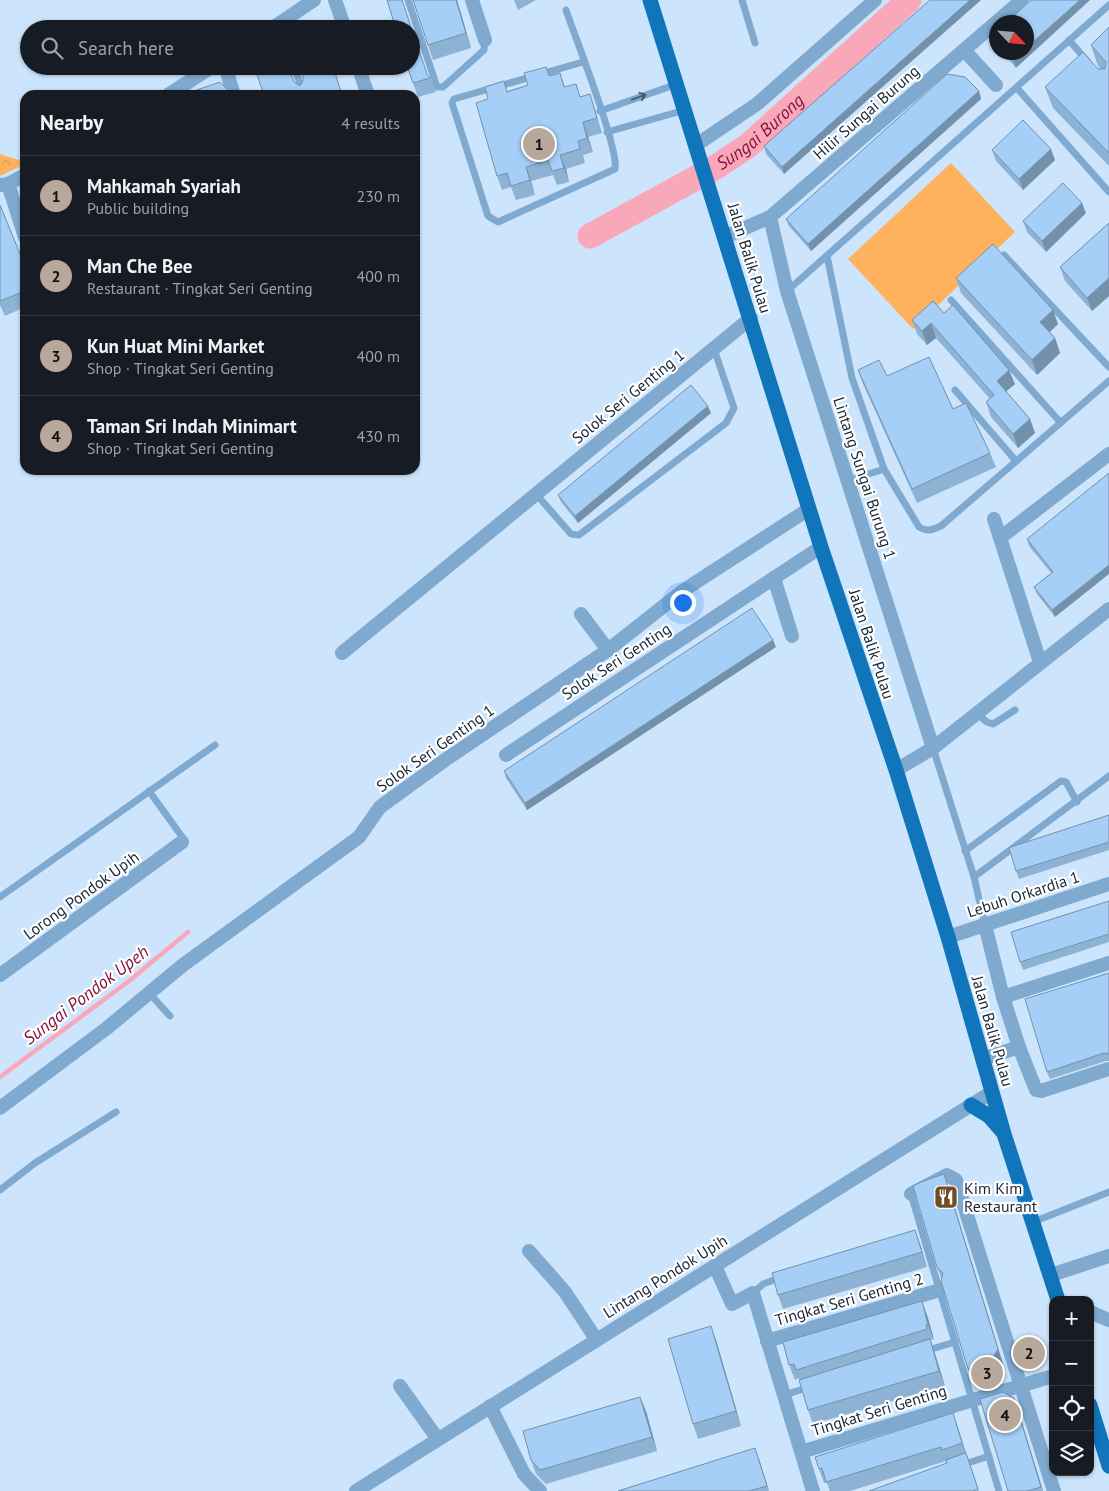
<!DOCTYPE html>
<meta charset="utf-8">
<style>
:root{--surface:#171b24;--page:#242831;--text:#f1f3f6;--muted:#9ea1a6;--line:#363941;--accent:#b7a899}
body{margin:0;font-family:"PT Sans",sans-serif;background:var(--page);color:var(--text)}
.controls{position:absolute;right:15px;bottom:15px;display:grid;overflow:hidden;border-radius:10px;box-shadow:0 1px 4px #0004}
.controls button{width:45px;height:45px;display:grid;place-items:center;padding:0;border:0;border-bottom:1px solid var(--line);background:var(--surface);color:var(--text);font:25px sans-serif}
.compass{position:absolute;left:989px;top:15px;width:45px;height:45px;border-radius:50%;background:var(--surface);box-shadow:0 1px 4px #0004;rotate:116deg}
.you{position:absolute;left:682px;top:602px;width:18px;height:18px;margin:-12px;border:4px solid #fff;border-radius:50%;background:#1a73e8;box-shadow:0 0 0 8px #1a73e833}
.badge{display:grid;place-items:center;width:32px;height:32px;border-radius:50%;background:var(--accent);color:#111;font-size:16px;font-weight:700}
.pin{position:absolute;translate:-50% -50%;border:2px solid #fff;box-shadow:0 1px 5px #0006}
.list{margin:0;padding:0;list-style:none}
h2{display:flex;justify-content:space-between;align-items:center;height:65px;margin:0;padding:0 20px;font-size:21px}
h2 small{font-size:16px;font-weight:400;color:var(--muted)}
.list li{display:grid;grid-template-columns:32px 1fr auto;gap:15px;align-items:center;box-sizing:border-box;height:80px;padding:0 20px;border-top:1px solid var(--line)}
.list b{display:block;font-size:19px;white-space:nowrap}
.list p{margin:0;font-size:16px;white-space:nowrap;color:var(--muted)}
.list em{font-size:16px;font-style:normal;color:var(--muted)}
.icon{flex:none;width:28px;height:28px;fill:none;stroke:currentColor;stroke-width:2;stroke-linecap:round;stroke-linejoin:round}
.map{position:relative;flex:none;width:1109px;height:1491px;overflow:hidden}
.search{position:absolute;background:var(--surface);box-shadow:0 1px 4px #0004;left:20px;top:20px;width:400px;height:55px;display:flex;align-items:center;gap:12px;box-sizing:border-box;padding:0 18px;border-radius:28px;color:var(--muted);font-size:19px}
.panel{position:absolute;background:var(--surface);box-shadow:0 1px 4px #0004;left:20px;top:90px;width:400px;height:385px;border-radius:15px}
.map>svg:first-child{display:block}
.grass{fill:#ffb25e}
.park{fill:url(#park-crowns)}
.lines{fill:none;stroke-linecap:round;stroke-linejoin:round}
.stream{stroke:#f8a8b8;stroke-width:4.5}
.river{stroke:#f8a8b8;stroke-width:25}
.lane{stroke:#7fa9cf;stroke-width:7}
.street{stroke:#7fa9cf;stroke-width:14}
.primary{stroke:#1075ba;stroke-width:15}
.wall{fill:#8eb2d4}
.shaded-wall{fill:#7491ac}
.building{fill:#a5cff6;stroke:#7491ac}
.oneway{stroke:#415c74}
.labels{text-anchor:middle;stroke-width:4.5;stroke-linejoin:round;paint-order:stroke}
.street-label{font-size:16px;fill:#182837;stroke:#fff}
.poi-label{font-size:16px;fill:#182837;stroke:#fff;text-anchor:start}
.water-label{font-size:18px;font-style:italic;fill:#88133e;stroke:#fff}
</style>
<div class="map">
<svg width="1109" height="1491" viewBox="0 0 1109 1491">
<defs>
<pattern id="park-crowns" width="20" height="18" patternUnits="userSpaceOnUse" patternTransform="scale(1.25)"><rect width="20" height="18" fill="#ffb25e"/><path d="M2 6a3 3 0 1 1 6 0M12 15a3 3 0 1 1 6 0" fill="none" stroke="#da9952"/></pattern>
</defs>
<rect width="100%" height="100%" fill="#cce5fd"/>
<path class="grass" d="M951,163L1015,232L913,329L848,259Z"/>
<path class="park" d="M0,154L25,162V164L0,176Z"/>
<g class="lines">
<path class="stream" d="M0,1077L129,981L188,932"/>
<path class="river" id="s1" d="M590,236L716,167L749,145L909,0"/>
<g class="lane">
<path d="M408,0L437,87H443L484,50L485,40"/>
<path d="M742,0L755,43"/>
<path d="M566,10C575,37 619,148 615,169L498,222L488,216L452,103L454,99L583,62"/>
<path d="M1069,40L1087,61"/>
<path d="M294,66L304,95"/>
<path d="M1017,88L1109,192"/>
<path d="M600,111L677,84"/>
<path d="M607,132L685,110"/>
<path d="M1004,255L1109,367"/>
<path d="M827,256L852,378L884,469L919,527C928,532 932,530 941,526L1109,381"/>
<path d="M787,291L1109,5"/>
<path d="M951,300L1061,423"/>
<path d="M955,390L1016,461"/>
<path d="M847,481L884,469"/>
<path d="M536,494L571,534L579,535L726,423L734,408L714,349"/>
<path d="M976,713L987,722L993,724L1015,710"/>
<path d="M933,748L974,877L985,925"/>
<path d="M149,791L183,838L182,842"/>
<path d="M965,851L1061,781L1066,782L1077,802"/>
<path d="M974,877L1109,776"/>
<path d="M0,897L215,745"/>
<path d="M150,994L170,1016"/>
<path d="M0,1190L35,1163L116,1112"/>
<path d="M911,1194L999,1491"/>
<path d="M1033,1222L1109,1192"/>
<path d="M753,1293L763,1284L782,1277"/>
<path d="M925,1351L955,1342"/>
<path d="M784,1395L810,1387"/>
<path d="M962,1465L989,1456"/>
</g>
<g class="street">
<path d="M335,0L345,29"/>
<path d="M472,0L485,40"/>
<path d="M271,29L314,0"/>
<path d="M964,50L996,85"/>
<path d="M225,66L234,95"/>
<path d="M358,66L368,95"/>
<path d="M168,95L213,66"/>
<path d="M696,145L757,104L875,0"/>
<path d="M8,184L25,237"/>
<path d="M1,185L8,184L25,175"/>
<path d="M770,217L787,291L933,748"/>
<path d="M725,237L770,217L1022,0"/>
<path d="M994,519L1040,662"/>
<path d="M1000,538L1109,454"/>
<path d="M774,578L792,636"/>
<path d="M581,614L608,650"/>
<path d="M342,653L751,318"/>
<path d="M506,755L821,547"/>
<path d="M896,770L933,748L1109,609"/>
<path d="M985,925L1003,997L1019,1047L1036,1090L1041,1091L1109,1069"/>
<path d="M948,937L1109,884"/>
<path d="M0,975L182,842"/>
<path d="M1003,997L1109,963"/>
<path d="M983,1059L1019,1047"/>
<path d="M0,1108L107,1028L183,965L359,837L380,807L445,760L608,650L684,590L809,509"/>
<path d="M911,1194L947,1175L956,1180L1054,1491"/>
<path d="M529,1251L565,1292L596,1339"/>
<path d="M715,1266L732,1304L753,1293L813,1491"/>
<path d="M1051,1275L1109,1256"/>
<path d="M1090,1312L1109,1320"/>
<path d="M767,1341L940,1290"/>
<path d="M400,1386L437,1438"/>
<path d="M490,1406L524,1474L540,1491"/>
<path d="M801,1452L1053,1376"/>
<path d="M356,1491L992,1092"/>
</g>
<g class="primary">
<path d="M650,0L821,547L896,770L948,937L1004,1134L1058,1300"/>
<path d="M971,1105L989,1116L1002,1131"/>
<path d="M1090,1405L1109,1466"/>
</g>
</g>
<g class="wall">
<path d="M387,0H403V2L427,75L430,78L436,92L418,97L413,83Z"/>
<path d="M413,0H457L471,48L433,60Z"/>
<path d="M514,0H536L518,10Z"/>
<path d="M930,0L784,174L766,154L764,146Z"/>
<path d="M1109,27V166L1053,108L1045,87L1098,69H1101L1098,66L1091,45Z"/>
<path d="M996,32V46L994,43L992,36Z"/>
<path d="M1002,52H1026L1016,68Z"/>
<path d="M546,67L549,76L560,73L565,87L576,84L580,97L595,109L602,133L588,137L593,152L583,155L585,163L566,169L569,182L557,185L553,175L531,181L535,195L516,200L511,187L502,190L497,176L488,99L504,81L507,91L528,85Z"/>
<path d="M979,91L981,99L811,251L789,226L786,219Z"/>
<path d="M992,150L1055,160L1023,190L996,161Z"/>
<path d="M0,205L25,266V307L5,316L0,305Z"/>
<path d="M1086,213L1046,252L1027,232L1023,221Z"/>
<path d="M1109,223V296L1092,311L1065,281L1060,267Z"/>
<path d="M956,278L1058,324L1050,332L1055,338L1060,353L1037,375L961,293Z"/>
<path d="M944,313L1015,384L1006,391L1030,419L1035,433L1018,448L991,417L986,402L990,399L936,338L927,345L917,334L912,320Z"/>
<path d="M858,370L887,376L953,409L990,453L996,467L917,503L863,384Z"/>
<path d="M711,413L578,523L561,502L558,495Z"/>
<path d="M1109,473L1055,617L1037,594L1034,587L1051,573L1029,546L1027,539Z"/>
<path d="M776,647L527,810L506,778L504,771Z"/>
<path d="M1109,815V850L1019,879L1016,871Z"/>
<path d="M1109,901V942L1023,970L1020,962Z"/>
<path d="M1109,973V1061H1106L1050,1079L1047,1072Z"/>
<path d="M949,1189L1003,1364L995,1377L973,1384L968,1369L942,1280L937,1267Z"/>
<path d="M920,1244L927,1267L783,1309L778,1295Z"/>
<path d="M927,1315L934,1339L931,1340L932,1343V1344L945,1386L813,1424L808,1410L799,1378L795,1380L789,1365Z"/>
<path d="M716,1340L741,1426L698,1439L693,1424Z"/>
<path d="M1014,1398L1019,1413L1043,1491H1008Z"/>
<path d="M646,1411L657,1451L546,1484L536,1474L531,1460Z"/>
<path d="M958,1428L979,1491H869L947,1463L946,1461L850,1491H830L827,1483H824L819,1469Z"/>
<path d="M755,1448L769,1491H618Z"/>
</g>
<g class="shaded-wall">
<path d="M456,0H457L471,48L466,33Z"/>
<path d="M970,0H981L784,174L782,167Z"/>
<path d="M1080,0H1090L1016,68L1013,60L1022,52H1026V48Z"/>
<path d="M979,91L981,99L811,251L808,244Z"/>
<path d="M583,122L593,152L587,138Z"/>
<path d="M1051,149L1055,160L1023,190L1019,179Z"/>
<path d="M560,155L566,169L569,182L564,168Z"/>
<path d="M526,167L531,181L535,195L530,180Z"/>
<path d="M1082,203L1086,213L1046,252L1042,241Z"/>
<path d="M1109,278V296L1092,311L1087,298Z"/>
<path d="M1053,310L1058,324L1045,336L1040,322Z"/>
<path d="M931,323L936,338L927,345L922,331Z"/>
<path d="M1055,338L1060,353L1037,375L1032,360Z"/>
<path d="M1009,370L1015,384L1002,395L997,381Z"/>
<path d="M708,406L711,413L578,523L575,516Z"/>
<path d="M1030,419L1035,433L1018,448L1013,434Z"/>
<path d="M1109,565V574L1055,617L1052,610Z"/>
<path d="M773,640L776,647L527,810L525,803Z"/>
<path d="M944,1174L949,1189L1003,1364L995,1377L990,1362Z"/>
<path d="M915,1230L920,1244L927,1267L922,1252Z"/>
<path d="M922,1301L927,1315L934,1339L928,1325Z"/>
<path d="M711,1326L716,1340L741,1426L736,1411Z"/>
<path d="M930,1339L935,1354L945,1386L939,1371Z"/>
<path d="M640,1397L646,1411L657,1451L652,1437Z"/>
<path d="M1014,1398L1019,1413L1043,1491L1041,1487Z"/>
<path d="M953,1413L958,1428L967,1458L962,1443Z"/>
<path d="M755,1448L760,1462L769,1491L767,1486Z"/>
</g>
<g class="building">
<path d="M387,0H402L427,74L430,78L413,83L407,66H411V29H396Z"/>
<path d="M413,0H456L466,33L428,45Z"/>
<path d="M930,0H970L782,167L764,146Z"/>
<path d="M1031,0H1080L1026,48V22H1007Z"/>
<path d="M317,22L320,29H297Z"/>
<path d="M1109,27V153L1045,87L1083,52L1098,69H1105L1106,62L1091,45Z"/>
<path d="M996,32V42L992,36Z"/>
<path d="M1006,52H1022L1013,60Z"/>
<path d="M254,66H288L294,82L300,86L304,79L299,66H333L342,95H264Z"/>
<path d="M546,67L549,76L560,73L564,87L576,84L580,97L590,94L597,118L583,122L587,138L578,141L580,149L560,155L564,168L552,171L548,160L526,167L530,180L511,186L507,173L497,176L476,103L488,99L485,87L504,81L507,92L528,85L524,73Z"/>
<path d="M947,74L965,77L979,91L808,244L786,219Z"/>
<path d="M220,82L227,89L229,95H182Z"/>
<path d="M1023,120L1051,149L1019,179L992,150Z"/>
<path d="M1063,183L1082,203L1042,241L1023,221Z"/>
<path d="M0,205L25,266V291L0,301Z"/>
<path d="M1109,223V278L1087,298L1060,267Z"/>
<path d="M993,244L1053,310L1040,322L1055,338L1032,360L956,278Z"/>
<path d="M933,301L944,313L953,305L1009,370L997,381L1030,419L1013,434L986,402L994,395L931,323L922,331L912,320Z"/>
<path d="M929,357L953,409L966,403L990,453L912,489L858,370L879,360L887,376Z"/>
<path d="M691,385L708,406L575,516L558,495Z"/>
<path d="M1109,473V565L1052,610L1034,587L1053,572L1027,539Z"/>
<path d="M752,608L773,640L525,803L504,771Z"/>
<path d="M1109,815V842L1016,871L1009,848L1011,847Z"/>
<path d="M1109,901V934L1020,962L1011,932Z"/>
<path d="M1109,973V1054L1104,1053L1047,1072L1025,999Z"/>
<path d="M944,1174L998,1349L990,1362L968,1369L941,1281L943,1273L937,1267L913,1186L921,1182Z"/>
<path d="M915,1230L922,1252L778,1295L772,1273Z"/>
<path d="M922,1301L928,1325H926L927,1329L796,1370L794,1364L789,1365L783,1342Z"/>
<path d="M711,1326L736,1411L693,1424L668,1339Z"/>
<path d="M930,1339L939,1371L808,1410L799,1380Z"/>
<path d="M1003,1392L1014,1398L1041,1487L1027,1491H1008L980,1399Z"/>
<path d="M640,1397L652,1437L540,1470L531,1460L523,1431Z"/>
<path d="M953,1413L962,1443L942,1450L941,1447L826,1482L822,1468L819,1469L815,1457Z"/>
<path d="M755,1448L767,1486L749,1491H618Z"/>
<path d="M965,1453L967,1456L978,1489L972,1491H869L947,1463L946,1460Z"/>
</g>
<defs><path id="oneway-shaft" d="M-6 0H5M1.5-3L5.5 0L1.5 3" fill="none" stroke-width="1.6" stroke-linecap="round" stroke-linejoin="round" transform="scale(1.25)"/></defs>
<use class="oneway" href="#oneway-shaft" transform="translate(639 97) rotate(-20)"/>
<defs>
<g id="restaurant-square" transform="scale(1.25)"><rect x="-9" y="-9" width="18" height="18" rx="4" fill="#714d27" stroke="#fff"/><path d="M-5-6h1v4h1v-4h1v4h1v-4h1v5L-1.5 .5V6h-2V.5L-5-1ZM5-6V6H3V1.5H1.5Q1.5-4 5-6Z" fill="#fff"/></g>
</defs>
<g fill-rule="evenodd">
<use href="#restaurant-square" x="946" y="1197"/>
</g>
<g class="labels">
<g class="street-label">
<text transform="translate(866 112) rotate(-41)" y="6">Hilir Sungai Burung</text>
<text transform="translate(750 258) rotate(73)" y="6">Jalan Balik Pulau</text>
<text transform="translate(628 396) rotate(-39)" y="6">Solok Seri Genting 1</text>
<text transform="translate(865 478) rotate(72)" y="6">Lintang Sungai Burung 1</text>
<text transform="translate(872 644) rotate(72)" y="6">Jalan Balik Pulau</text>
<text transform="translate(616 661) rotate(-33)" y="6">Solok Seri Genting</text>
<text transform="translate(435 748) rotate(-35)" y="6">Solok Seri Genting 1</text>
<text transform="translate(1023 894) rotate(-18)" y="6">Lebuh Orkardia 1</text>
<text transform="translate(81 895) rotate(-36)" y="6">Lorong Pondok Upih</text>
<text transform="translate(993 1031) rotate(74)" y="6">Jalan Balik Pulau</text>
<text transform="translate(665 1276) rotate(-32)" y="6">Lintang Pondok Upih</text>
<text transform="translate(849 1299) rotate(-16)" y="6">Tingkat Seri Genting 2</text>
<text transform="translate(879 1410) rotate(-17)" y="6">Tingkat Seri Genting</text>
</g>
<g class="poi-label">
<text x="964" y="1194">Kim Kim<tspan x="964" dy="18">Restaurant</tspan></text>
</g>
<g class="water-label">
<text dy="6" stroke="none"><textPath href="#s1" startOffset="200">Sungai Burong</textPath></text>
<text transform="translate(86 995) rotate(-37)" y="6">Sungai Pondok Upeh</text>
</g>
</g>
</svg>
<div class="controls">
<button>+</button>
<button>−</button>
<button><svg class="icon" aria-label="locate" viewBox="0 0 24 24"><circle cx="12" cy="12" r="6"/><path d="M12 2v4M12 18v4M2 12h4M18 12h4"/></svg></button>
<button><svg class="icon" aria-label="layers" viewBox="0 0 24 24"><path d="M12 4l9 5-9 5-9-5zM3 14l9 5 9-5"/></svg></button>
</div>
<svg class="compass" viewBox="-18 -18 36 36"><path d="M0-13l5 13h-10z" fill="#e53935"/><path d="M0 13l5-13h-10z" fill="#9ea1a6"/></svg>
<div class="you"></div>
<div class="pin badge" style="left:539px;top:144px">1</div>
<div class="pin badge" style="left:1029px;top:1353px">2</div>
<div class="pin badge" style="left:987px;top:1373px">3</div>
<div class="pin badge" style="left:1005px;top:1415px">4</div>
<div class="search"><svg class="icon" aria-label="search" viewBox="0 0 24 24"><circle cx="10" cy="10" r="6"/><path d="M15 15l6 6"/></svg>Search here</div>
<section class="panel">
<h2>Nearby<small>4 results</small></h2>
<ul class="list">
<li><span class="badge">1</span><div><b>Mahkamah Syariah</b><p>Public building</p></div><em>230 m</em></li>
<li><span class="badge">2</span><div><b>Man Che Bee</b><p>Restaurant · Tingkat Seri Genting</p></div><em>400 m</em></li>
<li><span class="badge">3</span><div><b>Kun Huat Mini Market</b><p>Shop · Tingkat Seri Genting</p></div><em>400 m</em></li>
<li><span class="badge">4</span><div><b>Taman Sri Indah Minimart</b><p>Shop · Tingkat Seri Genting</p></div><em>430 m</em></li>
</ul>
</section>
</div>
